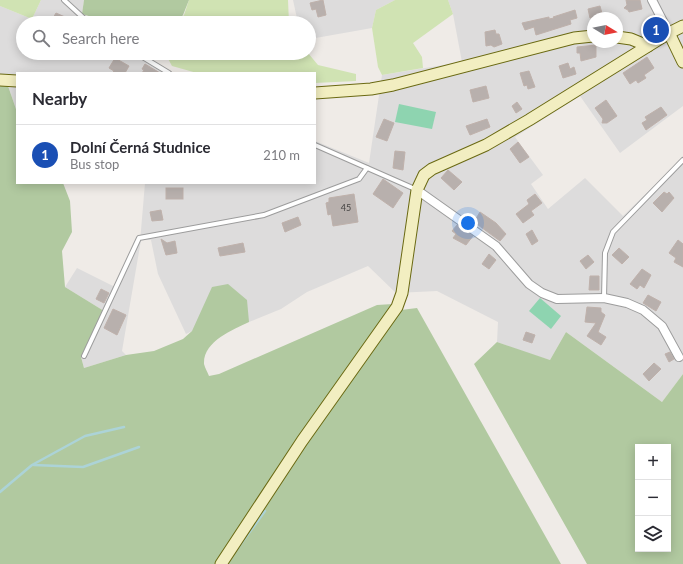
<!DOCTYPE html>
<meta charset="utf-8">
<style>
:root{--surface:#fff;--page:#f7f7f7;--text:#2b2b33;--muted:#7c7c81;--line:#e1e1e2;--accent:#ea580c}
body{margin:0;font-family:Lato,sans-serif;background:var(--page);color:var(--text)}
.controls{position:absolute;right:12px;bottom:12px;display:grid;overflow:hidden;border-radius:0px;box-shadow:0 2px 10px #0003}
.controls button{width:36px;height:36px;display:grid;place-items:center;padding:0;border:0;border-bottom:1px solid var(--line);background:var(--surface);color:var(--text);font:20px sans-serif}
.compass{position:absolute;left:587px;top:12px;width:36px;height:36px;border-radius:50%;background:var(--surface);box-shadow:0 2px 10px #0003;rotate:100deg}
.you{position:absolute;left:468px;top:223px;width:14px;height:14px;margin:-10px;border:3px solid #fff;border-radius:50%;background:#1a73e8;box-shadow:0 0 0 6px #1a73e833}
.badge{display:grid;place-items:center;width:26px;height:26px;border-radius:50%;background:var(--accent);color:#fff;font-size:13px;font-weight:700}
.pin{position:absolute;translate:-50% -50%;border:2px solid #fff;box-shadow:0 1px 4px #0006}
.list{margin:0;padding:0;list-style:none}
h2{display:flex;justify-content:space-between;align-items:center;height:52px;margin:0;padding:0 16px;font-size:17px}
h2 small{font-size:13px;font-weight:400;color:var(--muted)}
.list li{display:grid;grid-template-columns:26px 1fr auto;gap:12px;align-items:center;box-sizing:border-box;height:60px;padding:0 16px;border-top:1px solid var(--line)}
.list b{display:block;font-size:15px;white-space:nowrap}
.list p{margin:0;font-size:13px;white-space:nowrap;color:var(--muted)}
.list em{font-size:13px;font-style:normal;color:var(--muted)}
.icon{flex:none;width:22px;height:22px;fill:none;stroke:currentColor;stroke-width:2;stroke-linecap:round;stroke-linejoin:round}
.map{position:relative;flex:none;width:683px;height:564px;overflow:hidden}
.search{position:absolute;background:var(--surface);box-shadow:0 2px 10px #0003;left:16px;top:16px;width:300px;height:44px;display:flex;align-items:center;gap:10px;box-sizing:border-box;padding:0 14px;border-radius:22px;color:var(--muted);font-size:15px}
.panel{position:absolute;background:var(--surface);box-shadow:0 2px 10px #0003;left:16px;top:72px;width:300px;height:112px;border-radius:0px}
.map>svg:first-child{display:block}
.residential{fill:#dddcdc;fill-rule:evenodd}
.grass{fill:#d0e3b3}
.forest{fill:#b1c9a0;fill-rule:evenodd}
.pitch{fill:#8ed4b0}
.lines{fill:none;stroke-linecap:round;stroke-linejoin:round}
.stream{stroke:#acd3d7;stroke-width:2.5}
.building{fill:#b8b0ad;stroke:#bfb1ab}
.lane-casing{stroke:#9c9c9c;stroke-width:6}
.street-casing{stroke:#9c9c9c;stroke-width:10}
.secondary-casing{stroke:#6a6912;stroke-width:13}
.lane{stroke:#fff;stroke-width:4}
.street{stroke:#fff;stroke-width:8}
.secondary{stroke:#f2eec1;stroke-width:11}
.labels{text-anchor:middle;stroke-width:3;stroke-linejoin:round;paint-order:stroke}
.number-label{font-size:9px;fill:#454342}
</style>
<div class="map">
<svg width="683" height="564" viewBox="0 0 683 564">
<rect width="100%" height="100%" fill="#efebe7"/>
<g class="residential">
<path d="M41,0H84L82,14L94,23H23V53H140L172,73H17V112L8,86L0,85V6L32,19Z"/>
<path d="M293,0H395L376,10L372,28L310,39L309,23H298Z"/>
<path d="M448,0H683V106L620,153L580,96L515,137L543,175L531,184L548,209L585,178L623,216L683,158V374L662,402L566,332L550,360L527,353L497,342L498,322L437,291L396,293L368,266L307,292L281,309L249,322H211L186,334L158,274L151,240H141L122,351L126,355L84,368L81,357L104,311L65,287L77,268L115,287L140,242L145,183H315V141L369,163L382,75L462,62L453,14ZM593,18H617V42H593Z"/>
</g>
<g class="grass">
<path d="M0,0H41L32,19L0,6Z"/>
<path d="M189,0H288L289,23H177L184,15Z"/>
<path d="M395,0H448L453,14L413,43L422,57L423,68L382,75L378,67L372,28L376,10Z"/>
<path d="M165,53H308L318,65L356,74V81L315,83V73H197L172,66Z"/>
</g>
<g class="forest">
<path d="M84,0H189L183,15L177,23H112L82,14Z"/>
<path d="M0,85L8,86L17,112V183H63L70,201L72,232L62,251L65,287L104,311L81,357L84,368L126,355L154,351L183,339L192,331L212,287L228,284L247,300L249,322C233,330 203,341 204,364C205,368 208,373 209,376L219,374L377,305L393,304L298,438L215,564H0Z"/>
<path d="M417,308L561,564H227L306,444L401,310Z"/>
<path d="M566,332L662,402L683,374V564H587L474,364L497,342L550,360ZM638,447H668V549H638Z"/>
</g>
<g class="pitch">
<path d="M399,104L436,112L432,129L395,122Z"/>
<path d="M540,298L561,316L551,329L529,311Z"/>
</g>
<g class="lines">
<g class="stream">
<path d="M34,465L83,467L139,447"/>
<path d="M0,492L32,465L85,436L124,427"/>
<path d="M235,552L265,511"/>
</g>
</g>
<g class="building">
<path d="M323,0L326,15L318,17L316,9L312,10L310,3Z"/>
<path d="M626,0H640L642,9L629,12L628,10L624,8L627,5Z"/>
<path d="M600,6L603,17L590,18L588,9Z"/>
<path d="M575,10L577,18L570,20L571,24L536,35L534,27L525,30L522,23L549,17V19L554,18L553,17Z"/>
<path d="M56,13L65,17L62,23H50Z"/>
<path d="M495,30L496,34H499L502,44L494,47L491,45L486,46L485,32Z"/>
<path d="M596,45V57L581,61L580,53H577V47Z"/>
<path d="M647,57L654,68L644,75L646,78L638,83L636,80L630,84L623,73Z"/>
<path d="M115,58L129,66L125,73H112L114,71L109,68Z"/>
<path d="M568,63L570,69L574,67L576,74L563,78L559,66Z"/>
<path d="M145,64L160,73H142L144,70L142,69Z"/>
<path d="M529,71L535,87L528,89L527,85L524,86L520,73Z"/>
<path d="M486,86L489,98L473,102L470,90Z"/>
<path d="M606,100L617,116L607,123H602L603,119L595,108Z"/>
<path d="M517,102L522,109L516,113L512,106Z"/>
<path d="M661,107L667,115L646,130L642,123L647,120L645,117Z"/>
<path d="M384,119L394,123L387,141L376,137Z"/>
<path d="M487,119L490,127L470,135L466,126Z"/>
<path d="M518,142L529,157L520,163L510,149Z"/>
<path d="M395,151L405,152L403,170L393,168Z"/>
<path d="M448,170L462,182L454,190L441,178Z"/>
<path d="M383,179L403,193L393,208L373,194Z"/>
<rect x="166" y="188" width="17" height="11"/>
<path d="M664,192L667,194L669,192L674,198L662,212L653,203Z"/>
<path d="M354,194L358,222L333,226L331,214L328,215L326,203L329,202V198Z"/>
<path d="M535,194L542,203L531,211L534,215L523,223L516,214L529,204L527,200Z"/>
<path d="M161,210L163,220L152,221L150,212Z"/>
<path d="M480,212L496,223L506,234L500,241L474,222Z"/>
<path d="M298,217L301,225L285,232L282,223Z"/>
<path d="M457,225L473,236L466,245L453,238L456,234L452,231Z"/>
<path d="M532,230L538,241L532,245L526,234Z"/>
<path d="M161,239L167,243L175,241L177,253L166,255Z"/>
<path d="M678,240L683,244V267L674,262L676,258L669,253Z"/>
<path d="M243,243L245,252L220,256L218,248Z"/>
<path d="M619,248L629,257L622,264L612,255Z"/>
<path d="M489,254L496,260L489,269L482,264Z"/>
<path d="M588,255L594,262L586,269L580,261Z"/>
<path d="M642,269L651,275L644,288L640,285L637,289L630,284Z"/>
<path d="M590,276H599V290H589Z"/>
<path d="M101,289L109,293L104,303L96,299Z"/>
<path d="M648,295L661,302L656,311L643,303Z"/>
<path d="M587,307L601,308V312L605,315L598,332L606,337L601,345L587,336L596,323L585,322Z"/>
<path d="M113,309L126,315L117,335L104,328Z"/>
<path d="M526,332L535,335L532,343L523,340Z"/>
<path d="M670,352L674,359L669,362L665,354Z"/>
<path d="M654,363L661,369L649,381L643,374Z"/>
</g>
<g class="lines">
<g class="lane-casing">
<g id="lane">
<path d="M64,0L89,23"/>
<path d="M136,53L169,73"/>
<path d="M315,145L415,189"/>
<path d="M604,298L605,253L613,232L683,160"/>
<path d="M84,356L139,238L264,215L359,179L367,168"/>
</g>
</g>
<g class="street-casing">
<g id="street">
<path d="M652,0L669,33"/>
<path d="M417,190L496,246L529,284L542,293L557,299L604,298L627,303L643,310L662,326L679,357"/>
</g>
</g>
<g class="secondary-casing">
<g id="secondary">
<path d="M669,33L683,62"/>
<path d="M617,37L631,39L648,46"/>
<path d="M0,80L17,81"/>
<path d="M315,93L371,89L393,85L574,38L593,36"/>
<path d="M221,564L302,441L397,307L402,293L417,190L424,175L432,169L486,145L529,120L669,33L683,26"/>
</g>
</g>
<use href="#lane" class="lane"/>
<use href="#street" class="street"/>
<use href="#secondary" class="secondary"/>
</g>
<g class="labels">
<g class="number-label">
<text x="346" y="211">45</text>
</g>
</g>
</svg>
<div class="controls">
<button>+</button>
<button>−</button>
<button><svg class="icon" aria-label="layers" viewBox="0 0 24 24"><path d="M12 4l9 5-9 5-9-5zM3 14l9 5 9-5"/></svg></button>
</div>
<svg class="compass" viewBox="-18 -18 36 36"><path d="M0-13l5 13h-10z" fill="#e53935"/><path d="M0 13l5-13h-10z" fill="#7c7c81"/></svg>
<div class="you"></div>
<div class="pin badge" style="left:656px;top:30px;background:#1a4fb4">1</div>
<div class="search"><svg class="icon" aria-label="search" viewBox="0 0 24 24"><circle cx="10" cy="10" r="6"/><path d="M15 15l6 6"/></svg>Search here</div>
<section class="panel">
<h2>Nearby<small></small></h2>
<ul class="list">
<li><span class="badge" style="background:#1a4fb4">1</span><div><b>Dolní Černá Studnice</b><p>Bus stop</p></div><em>210 m</em></li>
</ul>
</section>
</div>
